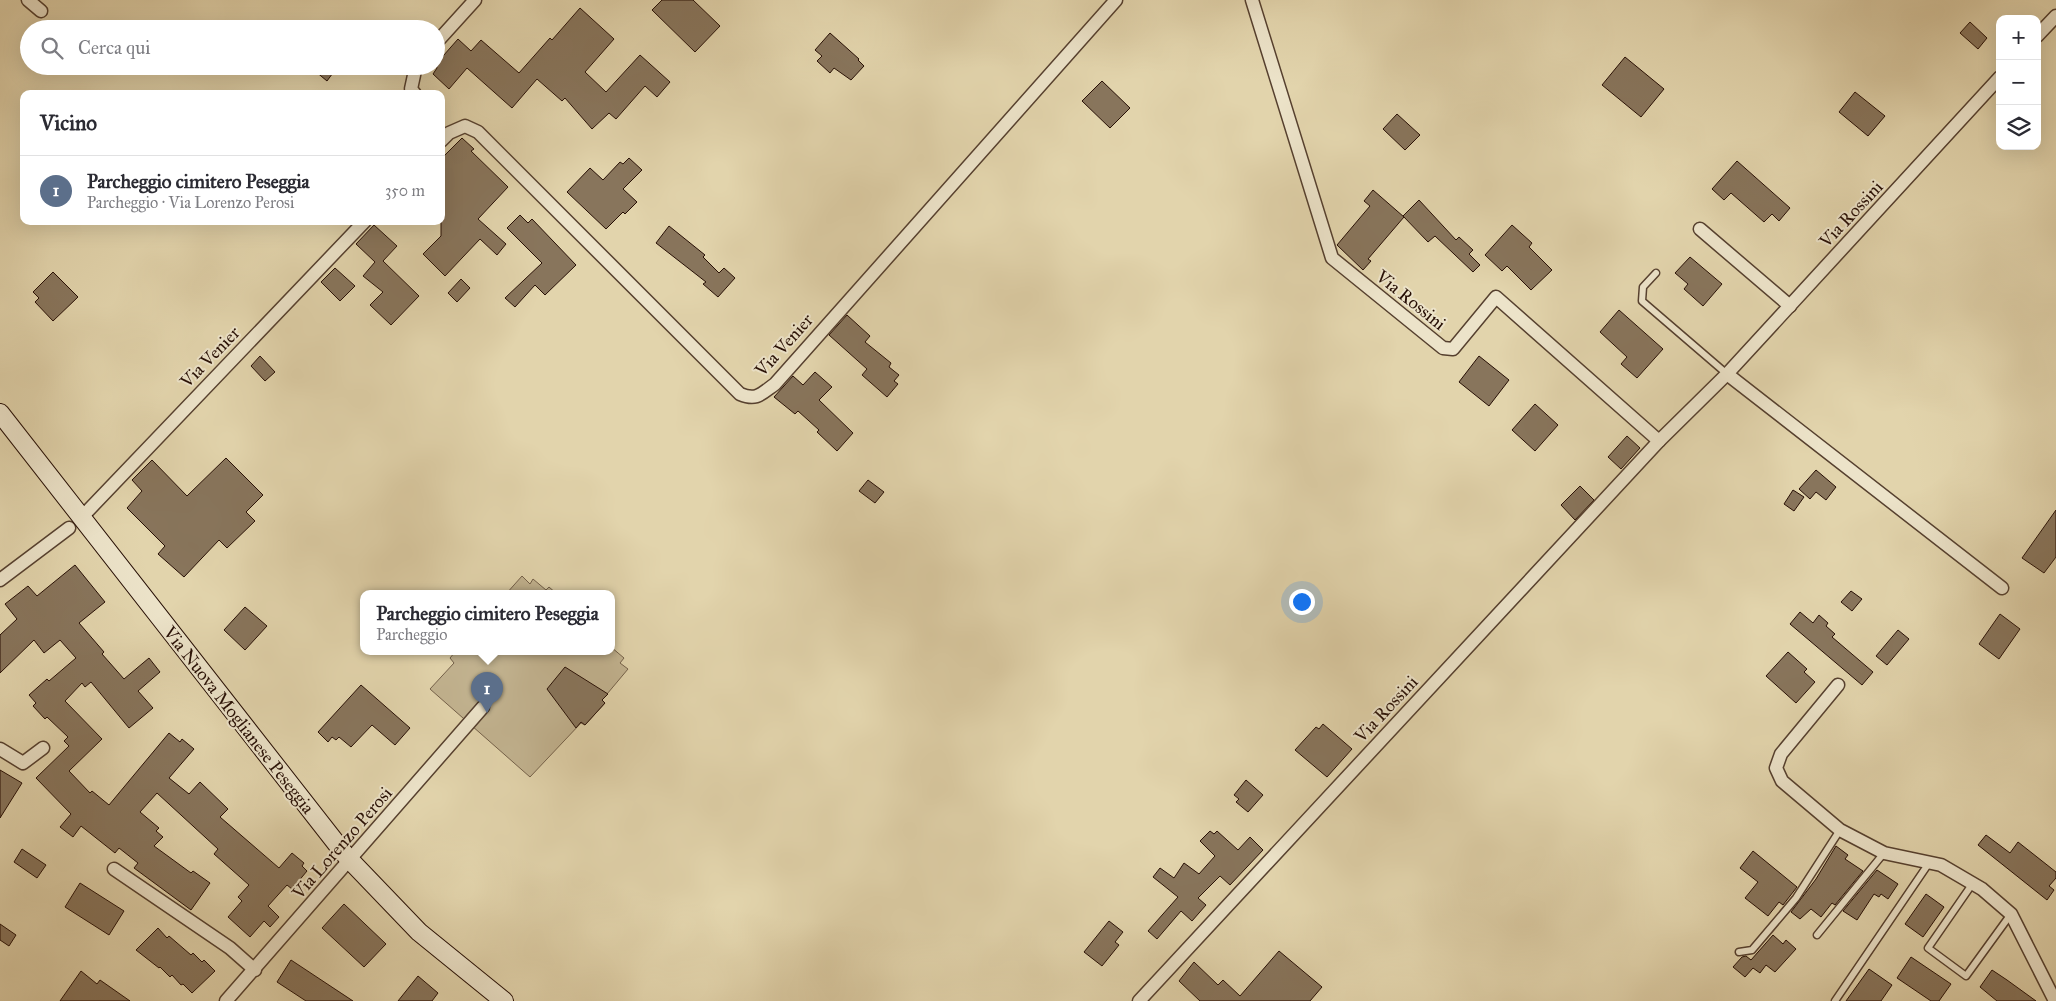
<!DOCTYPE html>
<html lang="it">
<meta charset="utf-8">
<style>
:root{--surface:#fff;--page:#f7f7f7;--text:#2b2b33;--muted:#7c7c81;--line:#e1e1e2;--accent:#8f2418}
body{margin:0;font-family:"IM FELL Great Primer",serif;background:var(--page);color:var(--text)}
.controls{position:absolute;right:15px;top:15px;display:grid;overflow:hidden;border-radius:10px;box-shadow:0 5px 20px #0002}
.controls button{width:45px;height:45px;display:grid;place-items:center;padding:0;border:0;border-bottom:1px solid var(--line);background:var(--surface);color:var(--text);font:25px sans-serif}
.you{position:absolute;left:1301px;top:601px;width:18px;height:18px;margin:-12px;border:4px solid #fff;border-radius:50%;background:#1a73e8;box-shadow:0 0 0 8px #1a73e833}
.badge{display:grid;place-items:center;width:32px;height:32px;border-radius:50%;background:var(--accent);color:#fff;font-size:16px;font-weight:700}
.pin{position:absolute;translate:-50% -41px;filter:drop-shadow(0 1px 2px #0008)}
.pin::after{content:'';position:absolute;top:26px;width:18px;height:15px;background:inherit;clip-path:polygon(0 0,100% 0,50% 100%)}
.popup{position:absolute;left:360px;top:590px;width:255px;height:65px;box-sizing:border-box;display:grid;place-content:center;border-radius:10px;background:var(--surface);filter:drop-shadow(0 1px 4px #0005);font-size:16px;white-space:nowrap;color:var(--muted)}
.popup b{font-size:19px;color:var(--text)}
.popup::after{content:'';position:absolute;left:50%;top:100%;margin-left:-10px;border:10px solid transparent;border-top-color:var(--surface)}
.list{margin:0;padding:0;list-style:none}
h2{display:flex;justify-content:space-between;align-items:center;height:65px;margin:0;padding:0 20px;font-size:21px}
h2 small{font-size:16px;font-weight:400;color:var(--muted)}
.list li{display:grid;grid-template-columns:32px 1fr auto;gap:15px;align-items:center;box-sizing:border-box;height:70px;padding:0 20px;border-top:1px solid var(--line)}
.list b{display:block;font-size:19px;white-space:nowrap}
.list p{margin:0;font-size:16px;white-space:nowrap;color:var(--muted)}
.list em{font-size:16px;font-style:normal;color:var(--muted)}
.icon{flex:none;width:28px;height:28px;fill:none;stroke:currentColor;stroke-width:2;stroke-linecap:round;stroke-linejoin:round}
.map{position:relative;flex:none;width:2056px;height:1001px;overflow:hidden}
.search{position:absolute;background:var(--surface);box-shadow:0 5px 20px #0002;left:20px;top:20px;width:425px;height:55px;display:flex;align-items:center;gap:12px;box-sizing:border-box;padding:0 18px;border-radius:28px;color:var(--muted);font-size:19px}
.panel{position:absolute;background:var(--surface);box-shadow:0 5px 20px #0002;left:20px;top:90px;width:425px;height:135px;border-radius:10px}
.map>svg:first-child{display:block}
.green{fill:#c2b390;stroke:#74614a}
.building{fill:#88755c;stroke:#270f05}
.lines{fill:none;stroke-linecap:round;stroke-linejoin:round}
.lane-casing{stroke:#56402f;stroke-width:9}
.street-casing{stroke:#56402f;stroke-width:15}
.secondary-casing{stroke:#270f05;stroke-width:20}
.lane{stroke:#ece3c9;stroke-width:6}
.street{stroke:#ece3c9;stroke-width:12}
.secondary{stroke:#ece3c9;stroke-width:18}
.labels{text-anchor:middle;stroke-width:4;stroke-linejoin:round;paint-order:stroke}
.street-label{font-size:18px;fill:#270f05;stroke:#ece3c9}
</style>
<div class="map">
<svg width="2056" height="1001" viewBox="0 0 2056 1001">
<rect width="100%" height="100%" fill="#e2d4ac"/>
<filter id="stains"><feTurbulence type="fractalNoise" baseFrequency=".004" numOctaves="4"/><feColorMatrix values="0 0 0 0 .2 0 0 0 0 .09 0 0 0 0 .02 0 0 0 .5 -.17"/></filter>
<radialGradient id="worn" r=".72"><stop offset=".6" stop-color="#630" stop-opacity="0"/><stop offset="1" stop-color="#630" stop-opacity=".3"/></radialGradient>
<g class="green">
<path d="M522,576L530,584L533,579L546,590L549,587L557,594H506Z"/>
<path d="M611,647L624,658L620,663L628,669L602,700L605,703L585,725L581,723L530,777L430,689L454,663L450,658L455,652H611Z"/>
</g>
<g class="building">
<path d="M662,0H693L720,26L695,52L652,10Z"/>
<path d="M580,8L614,39L585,72L606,92L640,55L670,82L657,97L645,86L616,119L609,113L592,129L565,98L562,101L537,79L512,108L467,68L449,89L433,74L437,68L436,64L458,39L471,51L481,40L519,73L550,38L552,40Z"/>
<path d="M1970,22L1987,38L1978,49L1960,33Z"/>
<path d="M830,33L859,59L858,60L864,66L851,80L834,68L830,73L817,61L822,56L815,50Z"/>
<path d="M1625,57L1664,89L1641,117L1602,85Z"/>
<path d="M309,66H338L327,81Z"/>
<path d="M1102,81L1130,108L1110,128L1082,101Z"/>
<path d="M1855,92L1885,116L1868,136L1839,112Z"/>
<path d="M1397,114L1420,135L1405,150L1383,129Z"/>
<path d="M462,138L474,149L471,151L508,187L478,219L506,244L497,255L480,239L445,276L423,254L441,236V159Z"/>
<path d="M629,158L642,170L623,189L637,202L625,214L623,212L606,229L567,192L590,168L603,180L620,162L623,164Z"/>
<path d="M1737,161L1790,208L1779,221L1772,214L1764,222L1731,193L1724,200L1712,189Z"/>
<path d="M1373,190L1404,217L1368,259L1371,261L1363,270L1337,245L1370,206L1364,201Z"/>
<path d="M1419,200L1456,240L1459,237L1473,250L1469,254L1480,265L1473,272L1435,236L1428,242L1403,216Z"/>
<path d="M520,215L528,223L532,219L576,265L545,295L535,285L515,307L505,298L542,263L507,228Z"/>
<path d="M374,225L397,246L383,261L419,296L391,325L370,305L383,292L363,276L375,262L356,244Z"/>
<path d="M1512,225L1532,243L1529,247L1552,270L1531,290L1507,266L1502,271L1485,255Z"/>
<path d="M669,226L705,255L703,257L719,273L724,268L735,278L718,297L703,284L706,282L656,243Z"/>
<path d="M1690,257L1722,284L1703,306L1684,289L1688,284L1675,273Z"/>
<path d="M335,268L355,286L340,301L321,282Z"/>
<path d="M53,272L78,297L53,321L35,302L39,298L33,292Z"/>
<path d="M461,279L470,288L457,302L448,293Z"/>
<path d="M1619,310L1663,349L1637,378L1621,364L1627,357L1600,332Z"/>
<path d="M847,315L870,336L865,342L891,363L889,367L899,375L894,381L898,384L887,397L862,375L867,369L829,335Z"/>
<path d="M260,356L275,372L265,381L251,366Z"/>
<path d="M1479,356L1509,380L1489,406L1459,382Z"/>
<path d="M815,372L832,387L819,400L853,433L837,451L817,432L819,430L798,411L795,414L774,397L793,376L803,385Z"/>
<path d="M1535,404L1558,425L1535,451L1512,430Z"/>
<path d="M1627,436L1640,448L1621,469L1608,457Z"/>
<path d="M226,458L263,495L246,512L255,521L227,548L219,540L184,577L158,554L165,546L127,508L142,491L132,480L152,460L187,496Z"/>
<path d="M1816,470L1836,487L1826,500L1816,492L1810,499L1799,489Z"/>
<path d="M868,480L884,492L875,503L859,491Z"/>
<path d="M1580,486L1594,500L1575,520L1561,505Z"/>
<path d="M1793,490L1804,497L1794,511L1784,504Z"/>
<path d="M2056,510V557L2044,573L2022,558Z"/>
<path d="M75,565L105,602L79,623L104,652L102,654L124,679L149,658L160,672L138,691L153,708L129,728L91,682L85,687L82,683L65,701L102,739L69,771L90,793L92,791L109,805L169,733L180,742L182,739L194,749L169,778L189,794L200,782L228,809L220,817L279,868L292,853L304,863L302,866L307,871L292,889L287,885L268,906L279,917L270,927L264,921L250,937L228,917L242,901L238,897L249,885L214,854L218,849L157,793L140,812L159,828L156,831L163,837L154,846L191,873L193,871L210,883L191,910L134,868L138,863L119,848L115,853L81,826L73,837L60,827L71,814L36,778L69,746L64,741L68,737L47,717L45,719L33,706L36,703L29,695L47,679L49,681L76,658L60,640L44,653L34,640L0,673V635L17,619L5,604L28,586L37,596Z"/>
<path d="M1851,591L1862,599L1852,611L1841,602Z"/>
<path d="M245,607L267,626L245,650L224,630Z"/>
<path d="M1800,612L1813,623L1819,615L1828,623L1826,626L1835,634L1832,637L1873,672L1862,685L1790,624Z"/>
<path d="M2000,614L2020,629L1999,659L1979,644Z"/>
<path d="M1898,630L1909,639L1887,665L1876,656Z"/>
<path d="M1788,652L1807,669L1804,672L1815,682L1796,703L1766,676Z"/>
<path d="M565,667L608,694L602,700L605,703L585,725L581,722L576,728L547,689Z"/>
<path d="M361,685L410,728L395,745L372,725L351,747L339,737L336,740L332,737L328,742L318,732Z"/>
<path d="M1323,724L1352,749L1327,777L1295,750L1316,727L1319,729Z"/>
<path d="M0,770L22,783L0,818Z"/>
<path d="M1246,780L1263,795L1248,812L1236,802L1239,799L1234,795Z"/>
<path d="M1210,831L1214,834L1217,831L1238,850L1250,837L1263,850L1230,885L1220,876L1198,898L1206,905L1192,921L1181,911L1157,939L1148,931L1178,897L1153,877L1160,868L1174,878L1184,863L1199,874L1215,856L1200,841Z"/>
<path d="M1986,835L2010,853L2018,842L2056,872V878L2049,886L2054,890L2047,900L1978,845Z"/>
<path d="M1836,846L1848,855L1845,859L1863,871L1835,905L1832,903L1821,917L1811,909L1800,919L1791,912L1816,879Z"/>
<path d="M22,849L46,865L37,878L14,862Z"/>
<path d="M1753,851L1797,887L1783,905L1779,902L1768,916L1745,898L1758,882L1740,868Z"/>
<path d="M1877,870L1898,884L1888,899L1881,894L1879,897L1874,894L1857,920L1843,911Z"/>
<path d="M80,883L124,911L109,935L65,907Z"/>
<path d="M1926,894L1944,907L1923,937L1905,924Z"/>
<path d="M344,904L386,944L364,967L322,928Z"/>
<path d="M1109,921L1123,932L1115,942L1119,945L1102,966L1084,952Z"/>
<path d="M0,924L16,935L9,946L0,940Z"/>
<path d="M158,928L167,938L169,936L191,955L193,953L202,962L204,960L215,971L192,993L183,984L181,985L172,975L170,977L160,967L159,968L136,950Z"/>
<path d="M1773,935L1783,944L1786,940L1796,949L1775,972L1766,965L1760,973L1753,968L1745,977L1733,967L1742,957L1746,956L1751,960Z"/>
<path d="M1279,951L1322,987L1310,1001H1200L1179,981L1194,962L1218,985L1223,980L1240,996Z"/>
<path d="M1911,957L1951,984L1939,1001H1931L1897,978Z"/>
<path d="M291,960L353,1001H306L277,982Z"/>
<path d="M1869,969L1892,985L1881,1001H1846Z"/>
<path d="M1992,970L2007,980L2036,1001H1997L1980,987Z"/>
<path d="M81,971L97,984L100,980L130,1001H60Z"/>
<path d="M418,976L438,993L432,1001H398Z"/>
</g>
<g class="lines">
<g class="lane-casing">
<g id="lane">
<path d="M1656,273L1643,287L1642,301L1727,374"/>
<path d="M1973,883L1928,948L1966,976L2011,914"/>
<path d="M1817,935L1884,853"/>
<path d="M1739,952L1752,950L1796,898L1840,830"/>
<path d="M1835,1001L1929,863"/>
</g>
</g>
<g class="street-casing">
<g id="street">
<path d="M28,0L41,11"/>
<path d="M1252,0L1332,258L1443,348L1453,349L1496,297L1659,441"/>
<path d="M2037,36L2056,16"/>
<path d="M436,43L475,0"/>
<path d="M415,94L411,89L416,66"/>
<path d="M441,141L449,133L465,126L478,132L740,394C757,401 761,394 775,384L1116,0"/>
<path d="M1700,229L1790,306"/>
<path d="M1727,374L2002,588"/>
<path d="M81,518L365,221"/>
<path d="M0,580L69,528"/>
<path d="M1838,685L1781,754L1776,768L1782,781L1840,830L1884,853L1941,865L1982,889L2011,914L2055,1001"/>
<path d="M0,749L23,763L43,748"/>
<path d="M114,869L230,948L255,970"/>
<path d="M226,1001L483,707"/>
<path d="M1139,1001L1659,441L1727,374L2000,77"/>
</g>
</g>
<g class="secondary-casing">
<path id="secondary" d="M0,413L347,857L419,932L504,1001"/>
</g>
<use href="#lane" class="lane"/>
<use href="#street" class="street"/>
<use href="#secondary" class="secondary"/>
</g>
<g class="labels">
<g class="street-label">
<text transform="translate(1851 214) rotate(-47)" y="6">Via Rossini</text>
<text transform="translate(1411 300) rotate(39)" y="6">Via Rossini</text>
<text transform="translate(784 345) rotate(-48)" y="6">Via Venier</text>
<text transform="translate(210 357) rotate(-46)" y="6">Via Venier</text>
<text transform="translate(1386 709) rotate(-47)" y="6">Via Rossini</text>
<text transform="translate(239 720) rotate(52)" y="6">Via Nuova Moglianese Peseggia</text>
<text transform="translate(342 843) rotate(-49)" y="6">Via Lorenzo Perosi</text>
</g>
</g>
<rect width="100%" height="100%" filter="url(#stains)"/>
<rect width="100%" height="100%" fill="url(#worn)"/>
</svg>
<div class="controls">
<button>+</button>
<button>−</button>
<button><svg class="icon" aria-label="layers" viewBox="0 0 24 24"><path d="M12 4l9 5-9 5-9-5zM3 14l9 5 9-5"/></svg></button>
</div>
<div class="you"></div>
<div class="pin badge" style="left:487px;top:713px;background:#5c6f8a">1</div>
<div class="popup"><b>Parcheggio cimitero Peseggia</b>Parcheggio</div>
<div class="search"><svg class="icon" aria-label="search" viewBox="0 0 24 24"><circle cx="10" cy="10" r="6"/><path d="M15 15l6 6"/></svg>Cerca qui</div>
<section class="panel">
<h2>Vicino<small></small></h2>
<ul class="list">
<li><span class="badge" style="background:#5c6f8a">1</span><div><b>Parcheggio cimitero Peseggia</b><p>Parcheggio · Via Lorenzo Perosi</p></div><em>350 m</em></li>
</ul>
</section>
</div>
